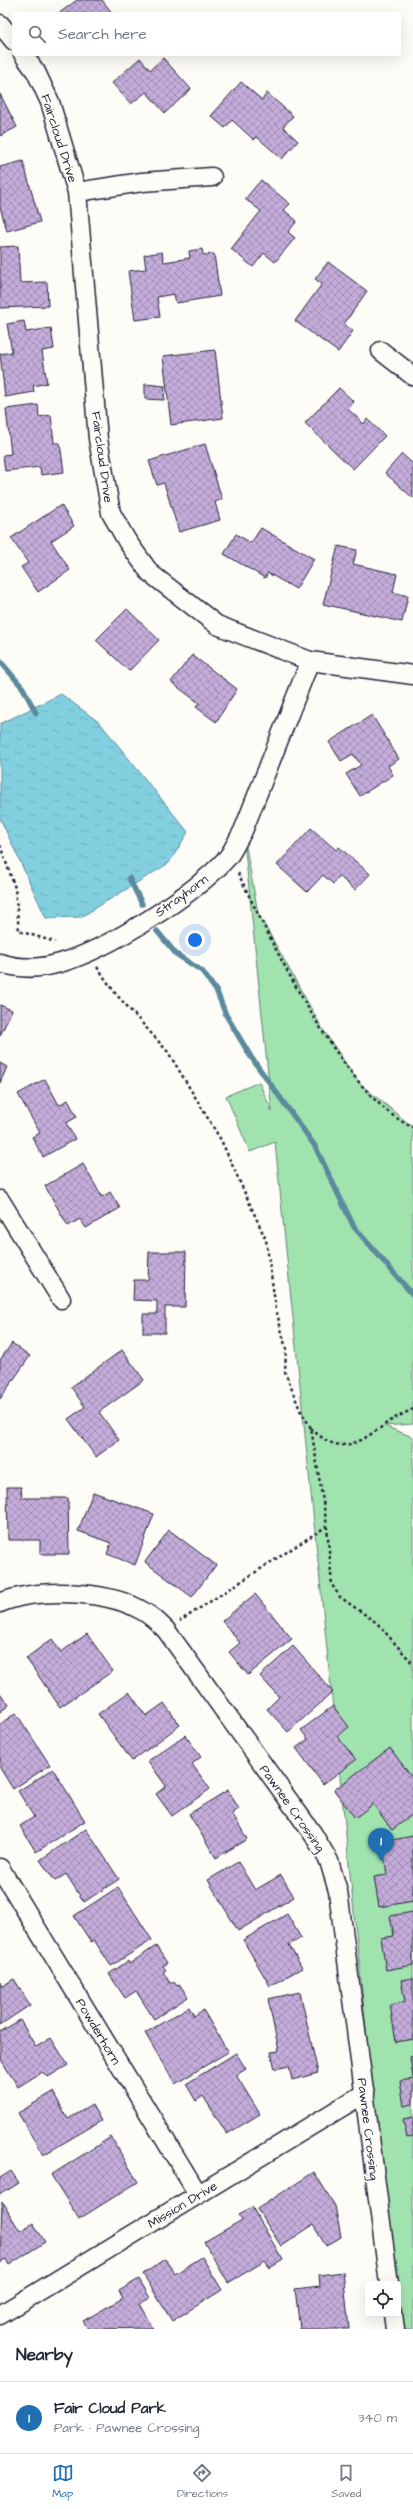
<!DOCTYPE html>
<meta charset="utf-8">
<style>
:root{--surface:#fff;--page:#f2f2f3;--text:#1f2937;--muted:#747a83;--line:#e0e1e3;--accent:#1f6fb2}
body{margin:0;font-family:"Architects Daughter",sans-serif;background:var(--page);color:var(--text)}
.controls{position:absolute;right:12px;bottom:12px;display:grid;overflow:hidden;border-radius:4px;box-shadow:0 4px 16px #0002}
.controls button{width:36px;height:36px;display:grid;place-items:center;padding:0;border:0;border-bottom:1px solid var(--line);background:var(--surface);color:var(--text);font:20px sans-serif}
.you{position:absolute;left:195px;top:940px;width:14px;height:14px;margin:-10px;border:3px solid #fff;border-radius:50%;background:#1a73e8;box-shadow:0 0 0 6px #1a73e833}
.badge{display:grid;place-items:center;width:26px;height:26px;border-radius:50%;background:var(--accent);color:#fff;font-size:13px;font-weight:700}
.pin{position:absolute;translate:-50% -33px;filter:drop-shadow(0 1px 2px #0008)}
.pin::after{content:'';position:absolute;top:21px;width:14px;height:12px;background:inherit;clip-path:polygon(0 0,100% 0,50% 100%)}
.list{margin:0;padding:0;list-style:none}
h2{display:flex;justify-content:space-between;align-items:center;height:52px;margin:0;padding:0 16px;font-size:17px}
h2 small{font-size:13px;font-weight:400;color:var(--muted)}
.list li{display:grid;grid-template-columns:26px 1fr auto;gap:12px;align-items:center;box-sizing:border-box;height:72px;padding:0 16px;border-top:1px solid var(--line)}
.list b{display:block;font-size:15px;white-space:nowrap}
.list p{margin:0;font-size:13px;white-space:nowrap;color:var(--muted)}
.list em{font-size:13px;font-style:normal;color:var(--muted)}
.icon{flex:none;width:22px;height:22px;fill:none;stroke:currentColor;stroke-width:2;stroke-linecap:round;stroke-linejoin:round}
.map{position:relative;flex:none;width:413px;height:2329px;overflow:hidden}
.search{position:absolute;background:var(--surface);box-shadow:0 4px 16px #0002;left:12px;right:12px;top:12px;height:44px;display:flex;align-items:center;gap:10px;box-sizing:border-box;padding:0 14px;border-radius:4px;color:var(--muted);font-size:15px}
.sheet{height:124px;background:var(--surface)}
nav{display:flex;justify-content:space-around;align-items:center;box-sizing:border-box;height:56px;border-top:1px solid var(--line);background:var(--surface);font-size:11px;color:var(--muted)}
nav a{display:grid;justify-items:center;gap:2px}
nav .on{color:var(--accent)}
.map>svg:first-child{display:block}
.park{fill:#a1e3ae;stroke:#628274}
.water{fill:url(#water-ripples);stroke:#5b8a9d}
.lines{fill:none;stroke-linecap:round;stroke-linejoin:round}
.stream{stroke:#5b8a9d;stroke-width:5.5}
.building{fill:url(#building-cross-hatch);stroke:#22223b}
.minor-casing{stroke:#22223b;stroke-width:21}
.path{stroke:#22223b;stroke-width:2.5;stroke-dasharray:3 3;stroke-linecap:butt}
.minor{stroke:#fdfcf7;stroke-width:18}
.labels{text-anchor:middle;stroke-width:3.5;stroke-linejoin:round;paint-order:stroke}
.street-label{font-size:13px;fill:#22223b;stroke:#fdfcf7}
</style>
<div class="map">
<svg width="413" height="2329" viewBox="0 0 413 2329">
<defs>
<pattern id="water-ripples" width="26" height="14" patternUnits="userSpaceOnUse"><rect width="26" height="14" fill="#81cfdf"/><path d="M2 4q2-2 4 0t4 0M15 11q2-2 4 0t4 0" fill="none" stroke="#6fb1c0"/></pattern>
<pattern id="building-cross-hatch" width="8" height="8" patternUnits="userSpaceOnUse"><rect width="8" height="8" fill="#c5addb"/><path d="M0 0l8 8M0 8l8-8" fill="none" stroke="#a08cb3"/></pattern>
</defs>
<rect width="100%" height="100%" fill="#fdfcf7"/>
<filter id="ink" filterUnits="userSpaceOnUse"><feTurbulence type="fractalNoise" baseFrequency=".025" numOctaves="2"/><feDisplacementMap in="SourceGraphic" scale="8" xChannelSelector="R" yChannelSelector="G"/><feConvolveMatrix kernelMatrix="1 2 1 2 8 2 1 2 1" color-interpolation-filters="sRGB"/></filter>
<g filter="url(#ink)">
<path class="park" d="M243,831L258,913L322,1028L359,1083L413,1127V1424L384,1426L413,1437V2329H396L398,2284H392L275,1142L250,1152L226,1096L259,1082L272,1112Z"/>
<path class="water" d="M61,694L100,723L188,832L169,863L81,917L46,918L0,818V724Z"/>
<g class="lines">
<g class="stream">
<path d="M0,661L23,688L36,713"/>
<path d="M129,878L142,904"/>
<path d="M157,931L176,954L202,971L217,992L226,1015L251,1057L315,1146L354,1227L413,1295"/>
</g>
</g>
<g class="building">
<path d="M77,0H102L113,14H58Z"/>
<path d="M140,58L150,70L163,58L191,89L165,113L146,92L131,104L112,83Z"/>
<path d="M241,82L262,100L267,93L293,116L283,127L298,141L282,159L257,137L254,140L232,120L225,128L211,116Z"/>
<path d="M0,94L17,127L0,136Z"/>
<path d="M23,161L40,222L7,231L0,207V167Z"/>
<path d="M261,180L290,204L284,210L297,221L288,232L295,238L275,262L264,253L253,267L231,249L261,211L245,199Z"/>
<path d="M18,246L20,283L47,282L48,306L0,308V247Z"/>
<path d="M202,249L203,255L214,254L220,296L176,303L174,294L157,297L160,317L135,320L128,271L146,269L144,255L162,252L164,262L190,258L189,251Z"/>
<path d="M328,262L367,291L344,324L353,331L338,352L295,321L322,284L315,279Z"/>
<path d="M24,321L26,332L51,328L54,349L42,351L47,383L33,386L34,392L5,397L0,354L12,352L7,324Z"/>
<path d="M215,350L223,418L171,425L163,356Z"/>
<path d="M145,384L165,386L164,400L145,399Z"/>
<path d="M339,388L354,402L348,409L364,424L367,419L385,436L353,469L305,423Z"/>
<path d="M38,405L39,417L51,415L54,443H60L64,472L41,475L40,467L5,471L3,455L11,454L6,409Z"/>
<path d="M205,444L222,499L215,502L220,520L179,532L164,483L157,485L149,461Z"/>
<path d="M402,454L413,464V498L385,473Z"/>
<path d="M61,505L74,526L51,541L70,570L38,592L21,567L28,563L11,538Z"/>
<path d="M261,528L314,559L296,589L268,573L265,578L224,554L236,534L251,543Z"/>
<path d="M338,546L357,550L353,564L397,574L393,592L408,596L402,622L323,604Z"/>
<path d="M127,609L159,640L129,671L96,640Z"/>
<path d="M192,655L237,689L216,722L196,707L199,703L171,682Z"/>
<path d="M372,715L399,759L388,766L393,775L360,796L346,774L361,765L353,754L341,761L329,742Z"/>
<path d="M311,828L336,850L339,847L370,874L355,890L339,876L333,884L323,875L307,892L277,865Z"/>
<path d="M0,1005L12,1010L0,1036Z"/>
<path d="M0,1063L7,1067L0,1083Z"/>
<path d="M45,1079L59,1105L68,1100L77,1117L66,1123L75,1139L43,1157L32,1137L40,1133L18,1094Z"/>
<path d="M83,1164L102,1197L110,1192L120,1208L86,1228L80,1219L68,1226L45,1186Z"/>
<path d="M149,1252H186L185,1307H165V1333H143V1314H157V1301L133,1300L134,1280H148Z"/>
<path d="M12,1343L30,1356L0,1399V1360Z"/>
<path d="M122,1350L144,1380L99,1412L119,1440L96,1457L68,1419L85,1407L71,1387Z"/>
<path d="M7,1487H21L22,1498H68L69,1554H40V1540H8Z"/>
<path d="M93,1492L154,1514L135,1565L107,1554L111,1543L78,1531Z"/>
<path d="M169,1530L216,1565L192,1597L145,1562Z"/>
<path d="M255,1594L292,1639L248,1675L229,1652L240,1643L222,1621Z"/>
<path d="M87,1634L113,1671L60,1707L26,1658L52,1639L61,1652Z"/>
<path d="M293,1646L333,1692L288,1732L267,1709L279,1697L260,1676Z"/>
<path d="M129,1692L146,1716L164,1703L180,1725L132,1761L98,1714Z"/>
<path d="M0,1693L9,1705L0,1712Z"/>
<path d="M333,1706L349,1727L337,1736L356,1760L323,1784L296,1748L308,1739L301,1730Z"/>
<path d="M16,1713L50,1765L13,1789L0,1768V1724Z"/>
<path d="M185,1735L201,1757L192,1764L210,1789L172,1816L156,1794L166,1786L148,1761Z"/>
<path d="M390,1748L413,1779V1814L392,1830L373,1804L355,1818L334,1790Z"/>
<path d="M53,1769L85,1821L36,1852L20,1826L34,1817L18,1791Z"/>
<path d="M228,1790L239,1809L232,1813L247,1839L216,1858L189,1814Z"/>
<path d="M86,1829L119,1879L84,1902L66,1874L55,1881L40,1860Z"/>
<path d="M413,1836V1901L379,1907L374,1877L387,1875L382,1842Z"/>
<path d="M238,1862L255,1890L281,1875L294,1897L238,1931L208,1880Z"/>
<path d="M118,1887L152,1940L111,1966L94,1940L91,1942L74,1916Z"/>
<path d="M413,1912V1965L386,1970L381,1938L394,1936L390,1916Z"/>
<path d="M287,1914L301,1938L289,1945L302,1968L270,1986L243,1940Z"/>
<path d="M156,1946L167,1963L163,1966L166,1970L163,1972L171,1984L174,1982L177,1986L180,1985L188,1997L154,2019L136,1991L125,1998L109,1974L128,1961L129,1964Z"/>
<path d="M413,1978V2039L396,2042L390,2005L405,2002L401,1980Z"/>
<path d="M14,1979L30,2005L0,2025V1982L2,1986Z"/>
<path d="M300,1992L318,2073L292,2080L289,2066L275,2069L271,2052L279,2051L268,1999Z"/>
<path d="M189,2007L194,2016L203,2010L228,2052L175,2084L145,2033Z"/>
<path d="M20,2020L36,2047L51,2038L68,2065L48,2077L42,2072L18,2087L0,2058V2032Z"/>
<path d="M236,2053L246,2069L236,2075L260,2114L227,2134L203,2096L196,2101L186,2084Z"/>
<path d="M413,2056V2078L410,2057Z"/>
<path d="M413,2079V2104L404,2106L400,2081Z"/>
<path d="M53,2092L68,2119L92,2105L101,2121L43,2155L18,2113Z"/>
<path d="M413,2117V2137L407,2138L403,2119Z"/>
<path d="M111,2137L138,2182L79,2219L51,2175Z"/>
<path d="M11,2171L19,2183L0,2195V2178Z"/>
<path d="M314,2172L335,2206L341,2237L326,2246L313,2225L281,2246L257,2209Z"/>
<path d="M2,2202L20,2231L33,2223L45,2242L9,2265L6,2259L0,2262Z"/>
<path d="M252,2207L283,2260L270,2268L265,2261L228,2283L204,2242L242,2220L239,2214Z"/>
<path d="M202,2257L222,2290L172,2321L143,2274L166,2259L175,2274Z"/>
<path d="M343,2272L349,2329H300L295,2289L320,2286L319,2275Z"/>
<path d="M139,2279L150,2298L139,2304L153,2328L88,2329L83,2321L123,2298L119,2291Z"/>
</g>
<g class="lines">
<g class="minor-casing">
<g id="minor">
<path d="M0,24L14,41"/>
<path d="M23,54L36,72L50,102L77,192L98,439L111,513L127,541L150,573L217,625L310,661L413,675"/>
<path d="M77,192L142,182L212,177"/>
<path d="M381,351L413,376"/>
<path d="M0,963C19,969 40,969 60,963C109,949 194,895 228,857C234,849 238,839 243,831L310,661"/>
<path d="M0,1200L61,1299"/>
<path d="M0,1603C36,1588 104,1590 139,1609C150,1614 158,1622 166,1630L313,1834L329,1861L338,1891L389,2284"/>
<path d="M0,1868L198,2194"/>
<path d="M393,2314L395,2329"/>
<path d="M0,2315L365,2093"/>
</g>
</g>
<g class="path">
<path d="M0,845L15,888L19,931L55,942"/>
<path d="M238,873C269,937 346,1101 413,1127"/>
<path d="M97,967L115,993L168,1052L221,1140L266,1240L276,1309L286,1349L285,1372L300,1410L311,1428L327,1526L180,1621"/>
<path d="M311,1428C338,1456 356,1445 383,1426C392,1419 403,1414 413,1409"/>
<path d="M327,1526L332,1585L340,1597L377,1623L413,1664"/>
</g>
<use href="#minor" class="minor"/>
</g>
</g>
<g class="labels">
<g class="street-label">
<text transform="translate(60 138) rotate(72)" y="5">Faircloud Drive</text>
<text transform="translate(103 457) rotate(82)" y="5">Faircloud Drive</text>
<text transform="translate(181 895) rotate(-36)" y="5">Strayhorn</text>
<text transform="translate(293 1808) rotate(55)" y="5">Pawnee Crossing</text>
<text transform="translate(99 2031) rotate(59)" y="5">Powderhorn</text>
<text transform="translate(369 2129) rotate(83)" y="5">Pawnee Crossing</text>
<text transform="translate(182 2204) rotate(-31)" y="5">Mission Drive</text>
</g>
</g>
</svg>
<div class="controls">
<button><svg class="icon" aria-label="locate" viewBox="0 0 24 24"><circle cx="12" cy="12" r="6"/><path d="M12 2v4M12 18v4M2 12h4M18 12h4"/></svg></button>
</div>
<div class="you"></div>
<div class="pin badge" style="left:381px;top:1861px">1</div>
<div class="search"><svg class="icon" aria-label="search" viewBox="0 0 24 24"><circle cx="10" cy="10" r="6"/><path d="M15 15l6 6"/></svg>Search here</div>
</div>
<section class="sheet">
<h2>Nearby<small></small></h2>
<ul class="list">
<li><span class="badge">1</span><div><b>Fair Cloud Park</b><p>Park · Pawnee Crossing</p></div><em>340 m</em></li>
</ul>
</section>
<nav>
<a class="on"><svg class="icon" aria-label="map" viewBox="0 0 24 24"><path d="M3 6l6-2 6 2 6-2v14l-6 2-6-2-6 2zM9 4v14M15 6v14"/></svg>Map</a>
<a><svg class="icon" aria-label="directions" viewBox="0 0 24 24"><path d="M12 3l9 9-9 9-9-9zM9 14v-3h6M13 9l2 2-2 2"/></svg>Directions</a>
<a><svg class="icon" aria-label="saved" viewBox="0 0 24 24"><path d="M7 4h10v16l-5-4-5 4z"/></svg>Saved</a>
</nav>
